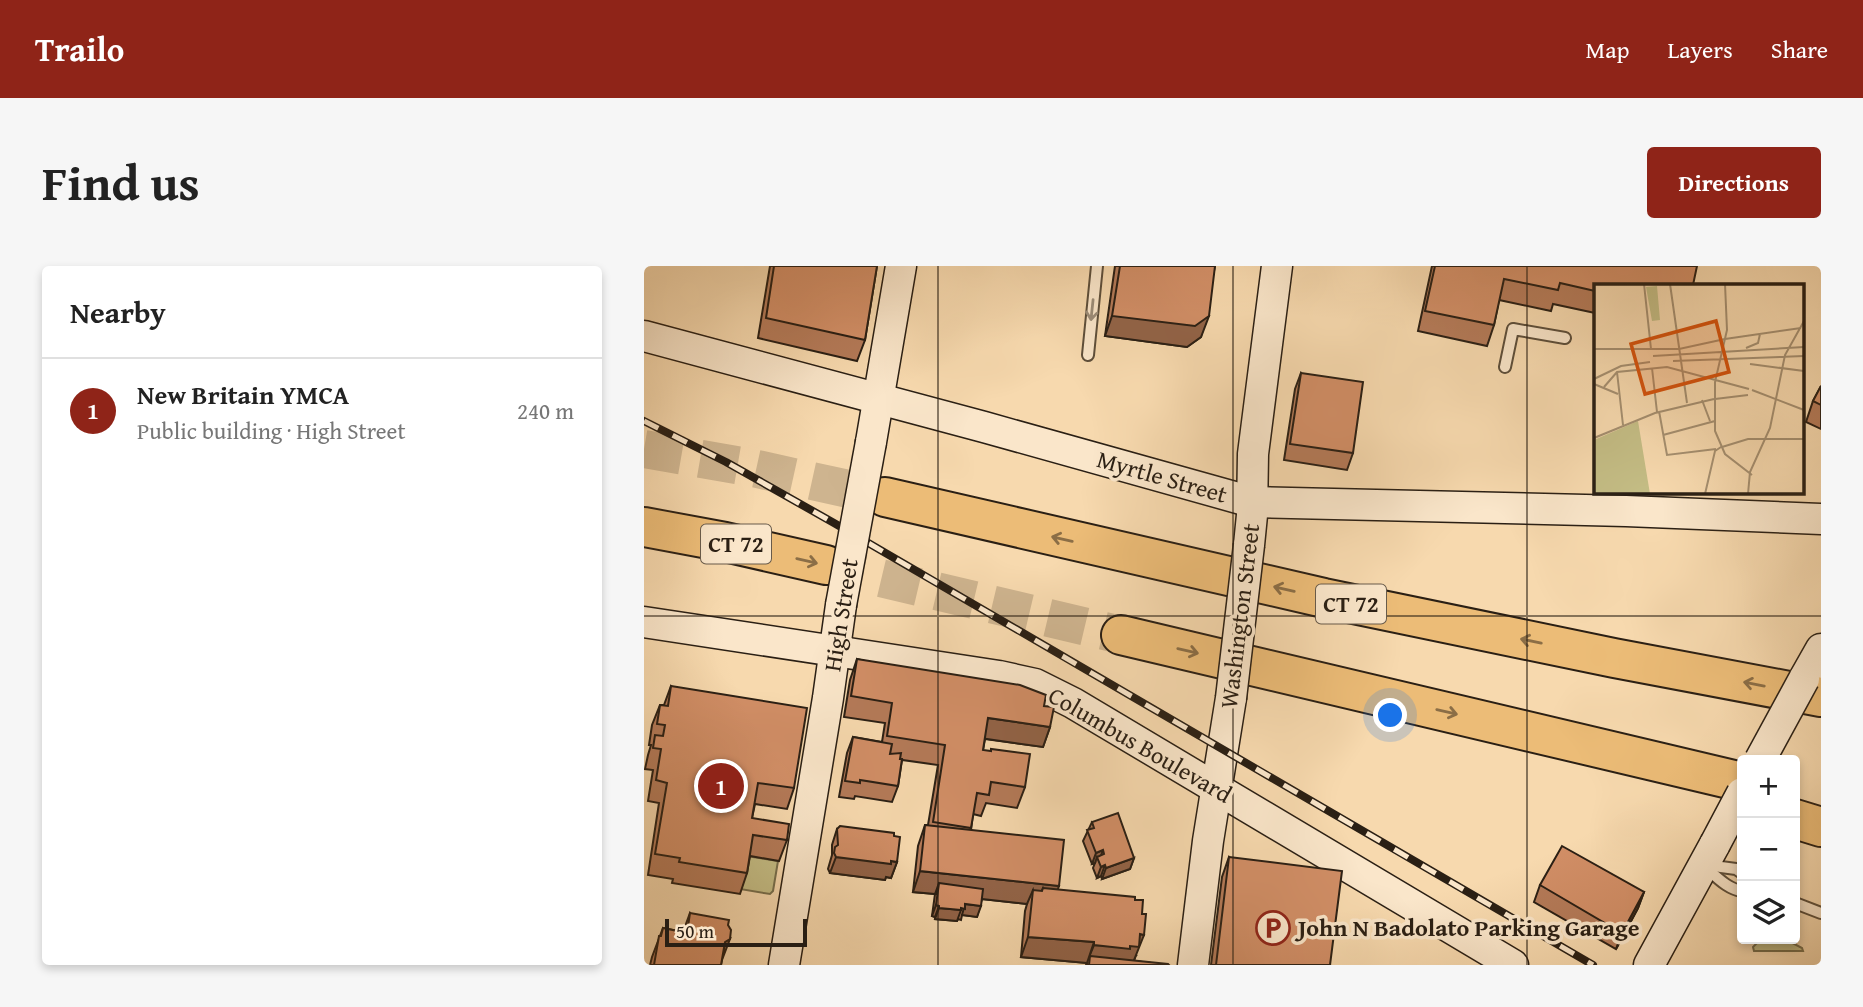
<!DOCTYPE html>
<meta charset="utf-8">
<style>
:root{--surface:#fff;--page:#f6f6f6;--text:#222;--muted:#767676;--line:#e0e0e0;--accent:#8f2418}
body{margin:0;font-family:"Gentium Book Plus",serif;background:var(--page);color:var(--text)}
.controls{position:absolute;right:21px;bottom:21px;display:grid;overflow:hidden;border-radius:7px;box-shadow:0 4px 10px #0003}
.controls button{width:63px;height:63px;display:grid;place-items:center;padding:0;border:0;border-bottom:2px solid var(--line);background:var(--surface);color:var(--text);font:35px sans-serif}
.scale{position:absolute;left:21px;bottom:18px;width:142px;box-sizing:border-box;padding-left:7px;border:4px solid #2a1f14;border-top:0;font-size:19px;line-height:24px;white-space:nowrap;color:#2a1f14;-webkit-text-stroke:5px #fae6ca;paint-order:stroke}
.you{position:absolute;left:747px;top:450px;width:24px;height:24px;margin:-18px;border:5px solid #fff;border-radius:50%;background:#1a73e8;box-shadow:0 0 0 10px #1a73e833}
.badge{display:grid;place-items:center;width:46px;height:46px;border-radius:50%;background:var(--accent);color:#fff;font-size:23px;font-weight:700}
.pin{position:absolute;translate:-50% -50%;border:4px solid #fff;box-shadow:0 2px 7px #0006}
.list{margin:0;padding:0;list-style:none}
h2{display:flex;justify-content:space-between;align-items:center;height:91px;margin:0;padding:0 28px;font-size:30px}
h2 small{font-size:23px;font-weight:400;color:var(--muted)}
.list li{display:grid;grid-template-columns:46px 1fr auto;gap:21px;align-items:center;box-sizing:border-box;height:105px;padding:0 28px;border-top:2px solid var(--line)}
.list b{display:block;font-size:26px;white-space:nowrap}
.list p{margin:0;font-size:23px;white-space:nowrap;color:var(--muted)}
.list em{font-size:23px;font-style:normal;color:var(--muted)}
.icon{flex:none;width:38px;height:38px;fill:none;stroke:currentColor;stroke-width:2;stroke-linecap:round;stroke-linejoin:round}
.map{position:relative;flex:none;width:1177px;height:699px;overflow:hidden;border-radius:7px}
header{display:flex;align-items:center;gap:42px;box-sizing:border-box;height:98px;padding:0 35px;background:var(--accent);color:#fff}
header strong{font-size:33px}
nav{display:flex;gap:38px;margin-inline-start:auto;font-size:24px}
.intro{display:flex;align-items:center;justify-content:space-between;box-sizing:border-box;height:168px;padding:0 42px}
h1{margin:0;font-size:49px}
.button{padding:18px 32px;border-radius:7px;background:var(--accent);color:#fff;font-size:24px;font-weight:700}
main{display:flex;gap:42px;padding:0 42px}
aside{flex:1;background:var(--surface);border-radius:7px;box-shadow:0 4px 10px #0003}
.map>svg:first-child{display:block}
.green{fill:#c4bd85;stroke:#776e4c;stroke-width:2}
.lines{fill:none;stroke-linecap:round;stroke-linejoin:round}
.highway-tunnel{stroke:#ceb48f;stroke-width:38;stroke-dasharray:38 19;stroke-linecap:butt}
.lane-casing{stroke:#5d4e3a;stroke-width:14}
.secondary-casing{stroke:#2a1f14;stroke-width:33}
.highway-casing{stroke:#2a1f14;stroke-width:42}
.lane{stroke:#fae6ca;stroke-width:10}
.secondary{stroke:#fae6ca;stroke-width:30}
.highway{stroke:#ecbc77;stroke-width:38}
.rail-casing{stroke:#2a1f14;stroke-width:8}
.rail{stroke:#fae6ca;stroke-width:5;stroke-dasharray:16;stroke-linecap:butt}
.secondary-bridge-casing{stroke:#2a1f14;stroke-width:33;stroke-linecap:butt}
.secondary-bridge{stroke:#fae6ca;stroke-width:30}
.wall{fill:#b47a58;stroke:#2a1f14;stroke-width:2}
.shaded-wall{fill:#926347;stroke:#2a1f14;stroke-width:2}
.building{fill:#d18e66;stroke:#2a1f14;stroke-width:2}
.oneway{stroke:#9c8c78}
.oneway2{stroke:#8b6e46}
.grid{fill:none;stroke:#2a1f14;stroke-width:2;stroke-opacity:0.55}
.labels{text-anchor:middle;stroke-width:7;stroke-linejoin:round;paint-order:stroke}
.shield{fill:#fae6ca;stroke:#685b4b;stroke-width:2}
.shield-label{font-size:23px;font-weight:bold;fill:#2a1f14}
.street-label{font-size:24px;fill:#2a1f14;stroke:#fae6ca}
.poi-label{font-size:24px;font-weight:bold;fill:#2a1f14;stroke:#fae6ca;text-anchor:start}
.inset-road{fill:none;stroke:#a58f70;stroke-width:2}
.view{fill:#d5530d;fill-opacity:0.15;stroke:#d5530d;stroke-width:3.5}
.inset-edge{fill:none;stroke:#2a1f14;stroke-width:3.5}
</style>
<header>
<strong>Trailo</strong>
<nav><a>Map</a><a>Layers</a><a>Share</a></nav>
</header>
<div class="intro"><h1>Find us</h1><a class="button">Directions</a></div>
<main>
<aside>
<h2>Nearby<small></small></h2>
<ul class="list">
<li><span class="badge">1</span><div><b>New Britain YMCA</b><p>Public building · High Street</p></div><em>240 m</em></li>
</ul>
</aside>
<div class="map">
<svg width="1177" height="699" viewBox="0 0 1177 699">
<rect width="100%" height="100%" fill="#f7d9ae"/>
<filter id="stains"><feTurbulence type="fractalNoise" baseFrequency=".00286" numOctaves="4"/><feColorMatrix values="0 0 0 0 .2 0 0 0 0 .09 0 0 0 0 .02 0 0 0 .5 -.17"/></filter>
<radialGradient id="worn" r=".72"><stop offset=".6" stop-color="#630" stop-opacity="0"/><stop offset="1" stop-color="#630" stop-opacity=".3"/></radialGradient>
<g class="green">
<path d="M102,590L134,595L129,625L126,628L96,623Z"/>
<path d="M1117,673H1141L1158,682L1159,685H1110L1109,681Z"/>
</g>
<g class="lines">
<g class="highway-tunnel">
<path d="M0,183L104,201L241,231"/>
<path d="M182,299L477,369"/>
</g>
<g class="lane-casing">
<g id="lane">
<path d="M444,89L453,0"/>
<path d="M861,101L869,63L921,72"/>
<path d="M1062,599L1092,603L1098,607"/>
<path d="M1061,601C1072,610 1083,623 1098,625"/>
<path d="M1151,637L1177,647"/>
</g>
</g>
<g class="secondary-casing">
<g id="secondary">
<path d="M0,70L340,161L608,236L982,245L1177,253"/>
<path d="M227,176L257,0"/>
<path d="M605,279L608,249L609,188L633,0"/>
<path d="M0,356L355,410L391,418L429,437L869,699"/>
<path d="M1160,413L1177,383"/>
<path d="M140,699L184,432L197,339"/>
<path d="M549,699L564,575L587,432"/>
<path d="M1005,699L1071,578"/>
</g>
</g>
<g class="highway-casing">
<g id="highway">
<path d="M241,231L680,332L970,392L1177,431"/>
<path d="M0,261L81,276L182,299"/>
<path d="M477,369L1098,516"/>
<path d="M1151,553L1177,561"/>
</g>
</g>
<use href="#lane" class="lane"/>
<use href="#secondary" class="secondary"/>
<use href="#highway" class="highway"/>
<g class="rail-casing">
<path id="rail" d="M0,155L82,196L190,257L949,699"/>
</g>
<use href="#rail" class="rail"/>
<g class="secondary-bridge-casing">
<g id="secondary-bridge">
<path d="M197,339L227,176"/>
<path d="M587,432L605,279"/>
<path d="M1116,494L1160,413"/>
<path d="M1071,578L1098,527"/>
</g>
</g>
<use href="#secondary-bridge" class="secondary-bridge"/>
</g>
<g class="wall">
<path d="M126,0H233L221,74L213,95L114,72Z"/>
<path d="M471,0H571L557,71L543,81L461,70Z"/>
<path d="M788,0H1053L951,19V47L909,38L907,45L855,34L850,59L843,80L774,65Z"/>
<path d="M657,107L709,187L703,204L640,194L651,123Z"/>
<path d="M1177,120V163L1162,156L1169,135Z"/>
<path d="M213,393L400,440L406,461L399,481L341,473L339,484L381,521L373,542L342,537L337,550L329,548L327,564L413,623L493,690L492,689L490,695L525,699H442L443,697L377,691L381,645L383,638L338,633L333,651L318,649L317,654L314,653L313,655L291,653V651L288,650L291,628L269,626L274,580L281,559H284L294,499L258,494L254,520L248,536L211,530L210,533L195,531L203,487L209,471L238,476L241,457L200,451L206,414Z"/>
<path d="M27,420L150,522L143,543L111,538L108,552L143,574L135,595L106,590L103,607L96,628L28,617L29,613L4,609L15,537L4,535L9,504L1,503L4,489L7,479H5L8,459L16,439H20Z"/>
<path d="M448,556L490,592L486,603L458,613L457,610L453,612L449,602L451,597L448,598L439,575Z"/>
<path d="M193,563L253,596L247,612L242,611L241,614L186,607L184,603L188,589V579Z"/>
<path d="M585,591L686,699H567L578,611Z"/>
<path d="M896,619L1000,626L994,642L972,683L890,636Z"/>
<path d="M46,647L78,694L77,699H6L8,691L19,662L39,666Z"/>
</g>
<g class="shaded-wall">
<path d="M468,50H565L557,71L543,81L461,70Z"/>
<path d="M344,452L406,461L399,481L336,472Z"/>
<path d="M459,584L455,595L453,591L451,597L448,598L452,587Z"/>
<path d="M192,591L247,595L253,596L247,612L242,611L241,614L186,607Z"/>
<path d="M490,592L486,603L458,613L462,602Z"/>
<path d="M461,599L457,610L453,612L457,601Z"/>
<path d="M276,605L415,620L407,641L399,622L392,639L389,624L383,638L293,628L295,617L291,628L269,626Z"/>
<path d="M1000,626L994,642L972,683L978,667Z"/>
<path d="M321,638L337,640L333,651L318,649Z"/>
<path d="M292,639L295,640L291,651L288,650Z"/>
<path d="M295,642L317,644L313,655L291,653Z"/>
<path d="M496,668L500,669L488,699L445,691L450,679L486,680Z"/>
<path d="M384,671L450,676L443,697L377,691Z"/>
<path d="M86,673L78,694L81,676Z"/>
</g>
<g class="building">
<path d="M130,0H233L221,74L122,52Z"/>
<path d="M476,0H571L565,50L551,60L468,50Z"/>
<path d="M791,0H1053L1049,19H951V25L916,17L914,24L860,13L850,59L781,45Z"/>
<path d="M657,107L719,116L709,187L646,178Z"/>
<path d="M1177,120V139L1169,135Z"/>
<path d="M213,393L376,419L402,429L400,440L410,441L406,461L344,452L339,484L347,485V483L386,488L381,521L347,516L345,529L333,527L327,562L289,556L301,479L243,470L248,437L207,430Z"/>
<path d="M27,420L163,442L150,522L114,517L108,552L145,558L143,574L109,569L103,607L35,596L36,592L11,588L23,517L12,514L17,483L9,482L11,469L19,470L21,459L13,458L16,439L24,440Z"/>
<path d="M209,471L248,478L246,488L257,487L256,493H258L254,520L216,514V517L201,515Z"/>
<path d="M474,547L490,592L462,602L461,599L457,601L453,591L460,588L459,584L452,587L443,564L450,562L448,556Z"/>
<path d="M281,559L420,574L415,620L276,605Z"/>
<path d="M196,560L250,567V570L256,571L253,596L247,595V598L192,591L190,587L191,581L194,579L193,563Z"/>
<path d="M918,580L1000,626L978,667L896,619Z"/>
<path d="M585,591L698,605L686,699H572Z"/>
<path d="M295,617L339,623L337,640L321,638V643L317,642V644L295,642V640L292,639Z"/>
<path d="M399,622L491,631V634H499L498,648H502L500,669L496,668L495,681L486,680V683L450,679V676L384,671L389,624L398,625Z"/>
<path d="M46,647L85,654L84,659L87,664L86,673L81,676L77,699H10L15,670H17L19,662L43,667Z"/>
<path d="M446,690L524,698L525,699H445Z"/>
</g>
<defs><path id="oneway-shaft" d="M-6 0H5M1.5-3L5.5 0L1.5 3" fill="none" stroke-width="1.6" stroke-linecap="round" stroke-linejoin="round" transform="scale(1.75)"/></defs>
<use class="oneway" href="#oneway-shaft" transform="translate(448 44) rotate(96)"/>
<g class="oneway2">
<use href="#oneway-shaft" transform="translate(418 273) rotate(-167)"/>
<use href="#oneway-shaft" transform="translate(163 295) rotate(13)"/>
<use href="#oneway-shaft" transform="translate(640 323) rotate(-167)"/>
<use href="#oneway-shaft" transform="translate(887 375) rotate(-168)"/>
<use href="#oneway-shaft" transform="translate(544 385) rotate(13)"/>
<use href="#oneway-shaft" transform="translate(1110 418) rotate(-169)"/>
<use href="#oneway-shaft" transform="translate(803 446) rotate(13)"/>
</g>
<path class="grid" d="M294,0V699M589,0V699M883,0V699M0,350H1177"/>
<defs>
<g id="parking-ring" transform="scale(1.75)"><circle r="9.5" fill="#fae6ca" stroke="#8f2418" stroke-width="1.5"/><path d="M-3.5-5.5H1a3.5 3.5 0 0 1 0 7H-1V5.5H-3.5ZM-1-3.4V-.6H.8a1.4 1.4 0 0 0 0-2.8Z" fill="#8f2418"/></g>
</defs>
<g fill-rule="evenodd">
<use href="#parking-ring" x="629" y="662"/>
</g>
<g class="labels">
<g class="shield">
<rect x="57" y="258.5" width="70" height="39" rx="5"/>
<rect x="672" y="318.5" width="70" height="39" rx="5"/>
</g>
<g class="shield-label">
<text x="92" y="286">CT 72</text>
<text x="707" y="346">CT 72</text>
</g>
<g class="street-label">
<text transform="translate(518 211) rotate(16)" y="8">Myrtle Street</text>
<text transform="translate(197 349) rotate(-81)" y="8">High Street</text>
<text transform="translate(596 350) rotate(-83)" y="8">Washington Street</text>
<text transform="translate(496 479) rotate(30)" y="8">Columbus Boulevard</text>
</g>
<g class="poi-label">
<text x="654" y="670">John N Badolato Parking Garage</text>
</g>
</g>
<g transform="translate(950 18)">
<rect width="210" height="210" fill="#f7d9ae"/>
<path d="M63,2L66,36L58,37L52,3ZM44,137L56,210H0V156Z" fill="#c4bd85"/>
<path class="inset-road" d="M50,0L57,65M76,0L93,119M131,0L133,46L121,98V147L131,170L158,191M131,55L207,44M152,64L164,59L166,50M0,65H85L131,55M59,72L210,63M79,77L210,72M156,80L210,87M58,84L63,128M23,88L29,141M0,95L27,82L56,78M0,100L24,110M10,103L23,88L73,83L155,105M158,106L210,126M121,115L154,111M108,116L116,137M65,127L73,171L122,165M69,151L121,137M0,154L61,129L120,115M128,163L154,155H210M111,210L121,167L127,163M154,210L156,188L176,144L191,71L210,37"/>
<path class="view" d="M122,37L135,88L51,110L37,60Z"/>
<rect width="210" height="210" class="inset-edge"/>
</g>
<rect width="100%" height="100%" filter="url(#stains)"/>
<rect width="100%" height="100%" fill="url(#worn)"/>
</svg>
<div class="controls">
<button>+</button>
<button>−</button>
<button><svg class="icon" aria-label="layers" viewBox="0 0 24 24"><path d="M12 4l9 5-9 5-9-5zM3 14l9 5 9-5"/></svg></button>
</div>
<div class="scale">50 m</div>
<div class="you"></div>
<div class="pin badge" style="left:77px;top:520px">1</div>
</div>
</main>
